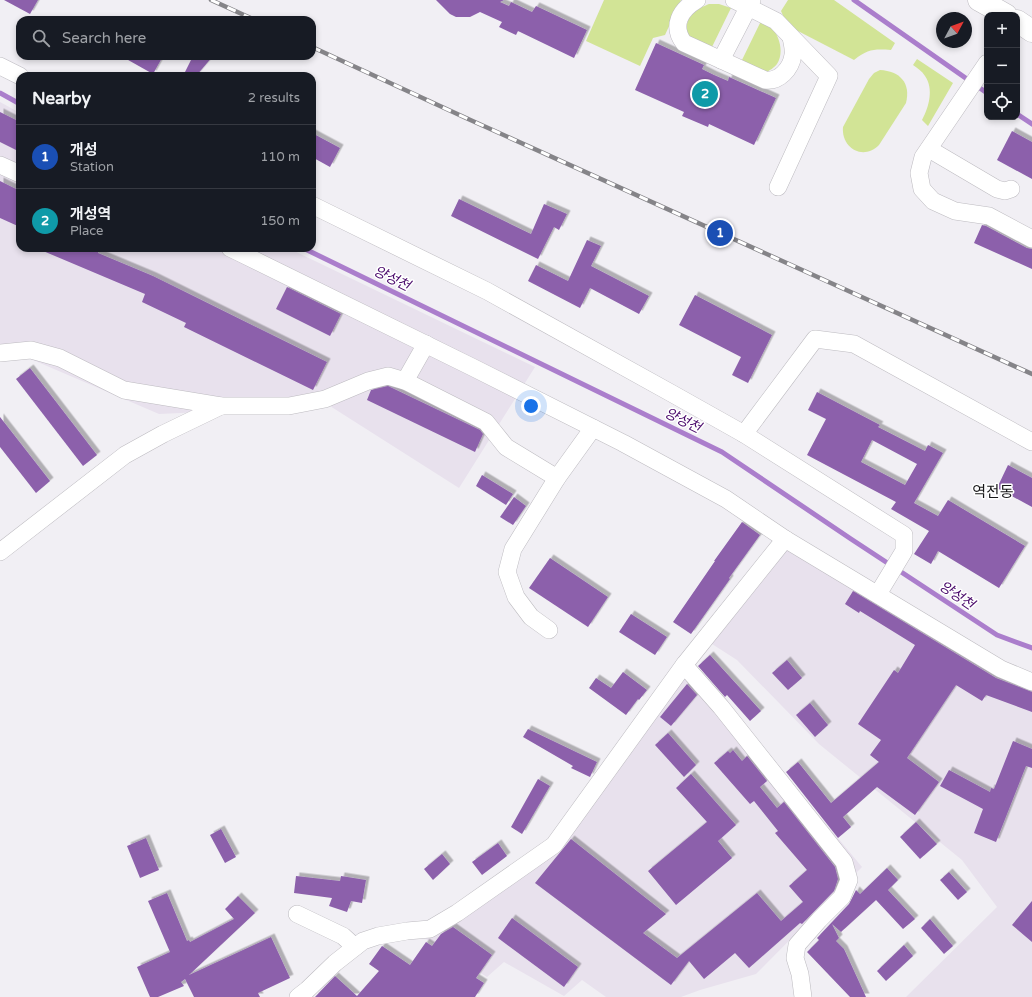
<!DOCTYPE html>
<meta charset="utf-8">
<style>
:root{--surface:#171b24;--page:#20242c;--text:#f1f3f6;--muted:#9ea1a6;--line:#363941;--accent:#d93025}
body{margin:0;font-family:"Varela Round","Noto Sans KR",sans-serif;background:var(--page);color:var(--text)}
.controls{position:absolute;right:12px;top:12px;display:grid;overflow:hidden;border-radius:8px;box-shadow:0 2px 6px #0003}
.controls button{width:36px;height:36px;display:grid;place-items:center;padding:0;border:0;border-bottom:1px solid var(--line);background:var(--surface);color:var(--text);font:20px sans-serif}
.compass{position:absolute;left:936px;top:12px;width:36px;height:36px;border-radius:50%;background:var(--surface);box-shadow:0 2px 6px #0003;rotate:49deg}
.you{position:absolute;left:531px;top:406px;width:14px;height:14px;margin:-10px;border:3px solid #fff;border-radius:50%;background:#1a73e8;box-shadow:0 0 0 6px #1a73e833}
.badge{display:grid;place-items:center;width:26px;height:26px;border-radius:50%;background:var(--accent);color:#fff;font-size:13px;font-weight:700}
.pin{position:absolute;translate:-50% -50%;border:2px solid #fff;box-shadow:0 1px 4px #0006}
.list{margin:0;padding:0;list-style:none}
h2{display:flex;justify-content:space-between;align-items:center;height:52px;margin:0;padding:0 16px;font-size:17px}
h2 small{font-size:13px;font-weight:400;color:var(--muted)}
.list li{display:grid;grid-template-columns:26px 1fr auto;gap:12px;align-items:center;box-sizing:border-box;height:64px;padding:0 16px;border-top:1px solid var(--line)}
.list b{display:block;font-size:15px;white-space:nowrap}
.list p{margin:0;font-size:13px;white-space:nowrap;color:var(--muted)}
.list em{font-size:13px;font-style:normal;color:var(--muted)}
.icon{flex:none;width:22px;height:22px;fill:none;stroke:currentColor;stroke-width:2;stroke-linecap:round;stroke-linejoin:round}
.map{position:relative;flex:none;width:1032px;height:997px;overflow:hidden}
.search{position:absolute;background:var(--surface);box-shadow:0 2px 6px #0003;left:16px;top:16px;width:300px;height:44px;display:flex;align-items:center;gap:10px;box-sizing:border-box;padding:0 14px;border-radius:12px;color:var(--muted);font-size:15px}
.panel{position:absolute;background:var(--surface);box-shadow:0 2px 6px #0003;left:16px;top:72px;width:300px;height:180px;border-radius:12px}
.map>svg:first-child{display:block}
.built{fill:#e8e1ed}
.green{fill:#d2e496}
.lines{fill:none;stroke-linecap:round;stroke-linejoin:round}
.stream{stroke:#ab7ecc;stroke-width:5}
.building{fill:#8c60ab;fill-rule:evenodd;filter:url(#shadow)}
.minor-casing{stroke:#bdbbc0;stroke-width:18}
.major-casing{stroke:#bdbbc0;stroke-width:23}
.minor{stroke:#fff;stroke-width:17}
.major{stroke:#fff;stroke-width:22}
.rail-casing{stroke:#858488;stroke-width:4.5}
.rail{stroke:#fff;stroke-width:3;stroke-dasharray:9;stroke-linecap:butt}
.labels{text-anchor:middle;stroke-width:3;stroke-linejoin:round;paint-order:stroke}
.water-label{font-size:14px;font-style:italic;fill:#4b0b6c;stroke:#fff}
.quarter-label{font-size:15px;fill:#161517;stroke:#fff}
</style>
<div class="map">
<svg width="1032" height="997" viewBox="0 0 1032 997">
<defs>
<filter id="shadow"><feDropShadow dx="3.5" dy="-3.5" stdDeviation="0" flood-color="#0004"/></filter>
</defs>
<rect width="100%" height="100%" fill="#f1eff4"/>
<g class="built">
<path d="M0,102L20,113V248H288L535,367L459,488L330,406L159,414L33,360L0,345Z"/>
<path d="M787,547L1032,683V997H906L997,907L962,860L819,744L737,660L712,644Z"/>
<path d="M692,663L862,867L756,974L700,990L681,997H606L582,980L564,996L504,962L487,977L423,937L557,847Z"/>
</g>
<g class="green">
<path d="M604,0H681L665,35L653,38L640,66L586,41Z"/>
<path d="M788,0H834L895,43L891,50C874,49 868,49 854,60L796,30L785,20L781,11Z"/>
<path d="M709,4H719L731,8L711,49C705,47 695,44 691,39C687,36 687,33 687,28C686,15 699,8 709,4Z"/>
<path d="M761,21C764,23 769,25 772,28C780,37 784,53 777,64C775,67 770,70 767,72L741,62Z"/>
<path d="M917,59L953,83L928,126L922,120C929,107 934,89 925,76C922,71 917,68 913,65Z"/>
<path d="M880,70C900,71 911,83 906,103L879,145C863,161 841,148 843,127L869,79L874,73Z"/>
</g>
<g class="lines">
<g class="stream">
<path d="M854,0L987,93"/>
<path d="M0,93L20,104"/>
<path d="M1017,114L1032,124"/>
<path d="M303,248L722,452L851,539L997,635L1032,648"/>
</g>
</g>
<g class="building">
<path d="M4,0H38L30,14Z"/>
<path d="M436,0H504L500,2L509,6L511,2L532,12L536,6L587,30L574,58L518,31L516,35L499,27L502,22L480,12L470,17H456L450,14Z"/>
<path d="M656,43L704,65L702,69L714,75L728,81L729,77L776,98L754,145L709,124L708,127L682,116L684,112L635,90Z"/>
<path d="M121,56H163L153,74Z"/>
<path d="M193,56H213L196,76H183Z"/>
<path d="M0,112L20,122V152L0,142Z"/>
<path d="M1012,131L1032,142V179L997,160Z"/>
<path d="M312,133L340,148L330,167L312,157Z"/>
<path d="M0,181L20,191V227L0,218Z"/>
<path d="M459,199L531,234L544,204L567,214L559,230L554,227L538,259L451,216Z"/>
<path d="M982,225L986,226L1027,248L1032,249V269L974,243Z"/>
<path d="M587,240L601,246L591,266L649,296L639,314L590,288L580,308L528,281L536,265L568,281Z"/>
<path d="M36,248H99L98,253L153,276L327,362L313,390L184,327L186,323L142,302L145,294Z"/>
<path d="M287,287L341,314L330,336L276,309Z"/>
<path d="M695,295L772,335L748,383L732,375L741,357L679,325Z"/>
<path d="M30,368L97,455L83,466L16,379Z"/>
<path d="M388,386L480,430L483,434L475,452L367,400L371,390Z"/>
<path d="M817,392L880,425L878,427L925,451L928,445L943,453L914,503L938,516L948,500L1025,546L999,588L938,551L931,564L914,554L929,531L891,509L896,502L807,455L826,419L808,410ZM872,440L917,464L905,485L861,462Z"/>
<path d="M0,417L50,481L36,493L0,447Z"/>
<path d="M1008,465L1032,478V507L997,488Z"/>
<path d="M482,475L513,494L506,505L476,486Z"/>
<path d="M514,497L526,506L513,525L500,517Z"/>
<path d="M742,522L760,535L729,578L730,579L691,634L673,622L715,561H714Z"/>
<path d="M550,558L608,597L588,627L529,588Z"/>
<path d="M853,591L996,678L1032,692V712L986,695L982,701L956,685L907,758L939,782L915,815L877,787L843,817L851,827L838,838L786,772L798,762L831,803L879,762L870,755L881,740L858,724L894,670L898,673L915,645L860,611L859,613L845,604Z"/>
<path d="M631,614L667,637L655,655L619,632Z"/>
<path d="M710,655L761,711L750,721L727,695L725,697L698,666Z"/>
<path d="M787,660L802,678L788,690L772,673Z"/>
<path d="M623,672L647,690L639,700L638,699L626,715L589,688L596,678L611,688Z"/>
<path d="M687,684L697,695L671,726L660,717Z"/>
<path d="M810,703L828,725L815,737L796,715Z"/>
<path d="M528,729L597,762L590,777L571,768L573,766L523,737Z"/>
<path d="M668,733L696,765L684,777L655,745Z"/>
<path d="M1013,741L1032,749V768L1026,766L996,842L974,833L983,809L940,786L949,770L990,792L991,788L994,789Z"/>
<path d="M733,750L742,761L747,756L767,781L760,787L777,808L784,802L835,867L838,879L834,891L802,924L800,923L749,968L735,953L704,979L689,961L671,985L535,883L571,839L666,914L643,933L677,958L757,893L781,921L803,902L789,886L807,870L775,833L778,831L754,801L750,804L714,763L728,751L730,753Z"/>
<path d="M691,774L736,825L718,841L732,858L676,905L648,871L707,822L676,788Z"/>
<path d="M538,779L550,786L522,834L511,827Z"/>
<path d="M916,822L937,844L920,859L900,837Z"/>
<path d="M221,829L236,857L225,863L210,835Z"/>
<path d="M146,838L159,870L140,878L127,846Z"/>
<path d="M498,843L507,856L482,875L472,862Z"/>
<path d="M442,854L450,864L433,880L424,869Z"/>
<path d="M887,868L898,880L888,890L915,919L903,929L876,900L841,932L832,924L839,938L836,941L844,949L866,997H850L807,952L819,940L817,938L849,904L856,890L860,894Z"/>
<path d="M949,872L967,892L958,900L940,880Z"/>
<path d="M296,876L340,881L341,876L366,880L362,903L351,901L347,912L329,906L332,898L294,893Z"/>
<path d="M167,893L187,941L189,940L190,942L234,919L225,909L238,896L255,913L189,975L271,937L290,978L258,993L260,997H194L185,979L181,982L184,986L158,997H150L137,967L170,952L148,901Z"/>
<path d="M1032,901V942L1012,925Z"/>
<path d="M512,918L578,967L564,987L498,938Z"/>
<path d="M930,919L953,946L944,954L921,928Z"/>
<path d="M453,927L492,955L476,978L484,983L475,997H315L335,976L357,996L379,971L369,964L382,946L410,965L426,942L432,946L441,934Z"/>
<path d="M904,945L913,956L886,981L877,971Z"/>
</g>
<g class="lines">
<g class="minor-casing">
<g id="minor">
<path d="M697,0C680,10 671,26 684,43L765,80C779,82 791,69 793,55C794,49 792,43 791,37"/>
<path d="M734,0L776,21L829,76L778,187"/>
<path d="M721,60L752,0"/>
<path d="M987,63L923,157L919,173L922,189L933,201L955,211L989,216L1032,239"/>
<path d="M0,66L20,76"/>
<path d="M929,149L997,189L1005,191L1011,189"/>
<path d="M0,165L20,174"/>
<path d="M312,205L487,291L671,393L744,434L904,535V551L878,594"/>
<path d="M230,248L472,367L623,443L726,499L785,539L1001,669L1032,682"/>
<path d="M0,353L31,350L60,358L124,390L221,406H289L325,399L368,381L388,376L405,381L486,422L506,447L557,478"/>
<path d="M405,381L426,344"/>
<path d="M744,434L815,339L854,344L1032,442"/>
<path d="M0,552L125,455L163,434L221,406"/>
<path d="M549,630L531,617L516,597L507,572L513,549L557,478L593,428"/>
<path d="M684,665L721,707L844,862L849,880L842,897L819,920L797,945L795,958L800,974L803,997"/>
<path d="M297,914L343,936L355,947"/>
<path d="M298,997L307,990L335,963L363,941L378,936L407,931L430,929L457,913L554,845L684,665L785,539"/>
</g>
</g>
<g class="major-casing">
<g id="major">
<path d="M979,0L1006,15"/>
<path d="M1017,21L1032,31"/>
</g>
</g>
<use href="#minor" class="minor"/>
<use href="#major" class="major"/>
<g class="rail-casing">
<g id="rail">
<path d="M211,0L255,20"/>
<path d="M312,47L466,118L1032,374"/>
</g>
</g>
<use href="#rail" class="rail"/>
</g>
<g class="labels">
<g class="water-label">
<text transform="translate(392 278) rotate(26)" y="5">양성천</text>
<text transform="translate(683 420) rotate(26)" y="5">양성천</text>
<text transform="translate(957 595) rotate(34)" y="5">양성천</text>
</g>
<g class="quarter-label">
<text x="993" y="497">역전동</text>
</g>
</g>
</svg>
<div class="controls">
<button>+</button>
<button>−</button>
<button><svg class="icon" aria-label="locate" viewBox="0 0 24 24"><circle cx="12" cy="12" r="6"/><path d="M12 2v4M12 18v4M2 12h4M18 12h4"/></svg></button>
</div>
<svg class="compass" viewBox="-18 -18 36 36"><path d="M0-13l5 13h-10z" fill="#e53935"/><path d="M0 13l5-13h-10z" fill="#9ea1a6"/></svg>
<div class="you"></div>
<div class="pin badge" style="left:720px;top:233px;background:#1a4fb4">1</div>
<div class="pin badge" style="left:705px;top:94px;background:#0f9aa8">2</div>
<div class="search"><svg class="icon" aria-label="search" viewBox="0 0 24 24"><circle cx="10" cy="10" r="6"/><path d="M15 15l6 6"/></svg>Search here</div>
<section class="panel">
<h2>Nearby<small>2 results</small></h2>
<ul class="list">
<li><span class="badge" style="background:#1a4fb4">1</span><div><b>개성</b><p>Station</p></div><em>110 m</em></li>
<li><span class="badge" style="background:#0f9aa8">2</span><div><b>개성역</b><p>Place</p></div><em>150 m</em></li>
</ul>
</section>
</div>
